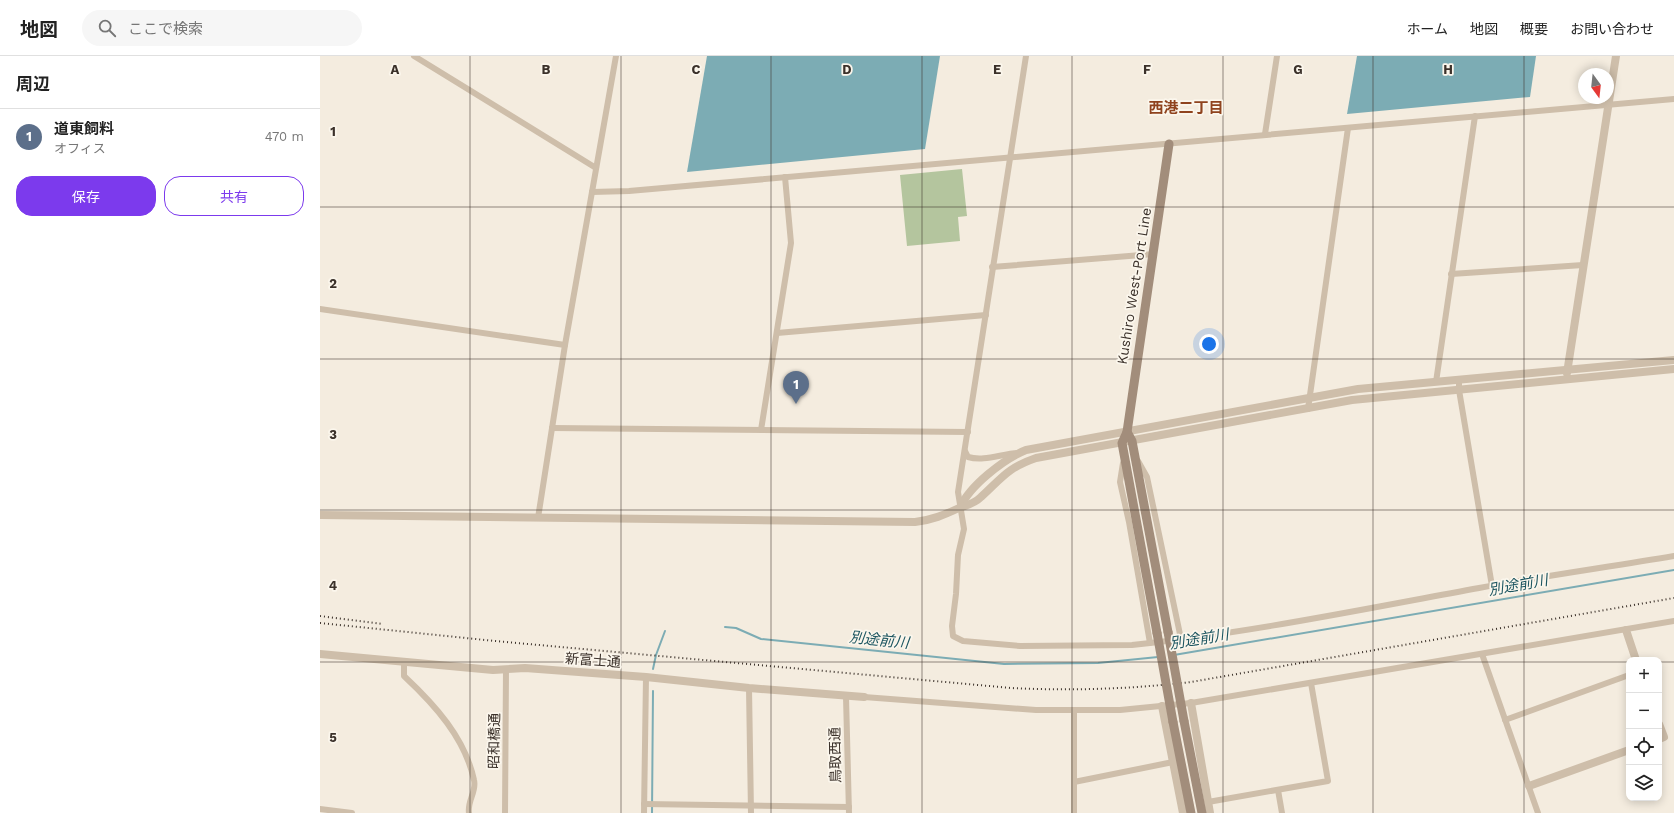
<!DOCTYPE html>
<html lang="ja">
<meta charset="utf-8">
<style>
:root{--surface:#fff;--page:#f6f6f6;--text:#222;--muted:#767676;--line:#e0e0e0;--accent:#7c3aed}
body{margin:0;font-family:"Work Sans","Noto Sans JP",sans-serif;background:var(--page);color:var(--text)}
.controls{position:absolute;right:12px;bottom:12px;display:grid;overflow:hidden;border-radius:8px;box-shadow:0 2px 10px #0003}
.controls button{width:36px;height:36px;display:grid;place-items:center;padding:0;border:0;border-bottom:1px solid var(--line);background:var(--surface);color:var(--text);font:20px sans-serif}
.compass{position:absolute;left:1258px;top:12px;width:36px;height:36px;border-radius:50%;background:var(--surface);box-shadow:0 2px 10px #0003;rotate:165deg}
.you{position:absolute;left:889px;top:288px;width:14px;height:14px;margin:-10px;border:3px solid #fff;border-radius:50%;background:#1a73e8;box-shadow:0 0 0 6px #1a73e833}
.badge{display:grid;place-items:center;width:26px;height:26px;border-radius:50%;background:var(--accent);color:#fff;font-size:13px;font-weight:700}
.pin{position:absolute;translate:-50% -33px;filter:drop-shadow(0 1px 2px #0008)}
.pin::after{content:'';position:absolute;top:21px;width:14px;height:12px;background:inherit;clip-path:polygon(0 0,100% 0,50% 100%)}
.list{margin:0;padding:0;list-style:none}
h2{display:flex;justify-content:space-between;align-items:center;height:52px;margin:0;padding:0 16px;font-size:17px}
h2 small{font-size:13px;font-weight:400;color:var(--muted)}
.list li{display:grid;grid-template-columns:26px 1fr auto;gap:12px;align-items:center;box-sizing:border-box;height:56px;padding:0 16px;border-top:1px solid var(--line)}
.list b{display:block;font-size:15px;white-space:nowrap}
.list p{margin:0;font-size:13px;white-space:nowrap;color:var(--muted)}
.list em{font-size:13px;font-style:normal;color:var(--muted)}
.actions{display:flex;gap:8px;padding:12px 16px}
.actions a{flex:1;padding:9px 0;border:1px solid var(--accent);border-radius:16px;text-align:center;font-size:14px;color:var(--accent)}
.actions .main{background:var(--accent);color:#fff}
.icon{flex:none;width:22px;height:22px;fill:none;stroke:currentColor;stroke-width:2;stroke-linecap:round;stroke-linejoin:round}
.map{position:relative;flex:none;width:1354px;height:757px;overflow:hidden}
header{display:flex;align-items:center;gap:24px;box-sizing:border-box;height:56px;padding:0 20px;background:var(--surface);border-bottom:1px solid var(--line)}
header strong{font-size:19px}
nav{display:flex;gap:22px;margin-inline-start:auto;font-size:14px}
.search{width:280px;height:36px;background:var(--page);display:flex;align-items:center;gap:10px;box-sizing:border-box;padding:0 14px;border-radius:22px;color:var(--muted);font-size:15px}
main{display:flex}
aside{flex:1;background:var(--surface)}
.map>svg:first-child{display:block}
.green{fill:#b4c59e}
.water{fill:#7cacb4}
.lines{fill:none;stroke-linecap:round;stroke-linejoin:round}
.stream{stroke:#7cacb4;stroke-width:2}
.minor{stroke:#cebeaa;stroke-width:6}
.tertiary{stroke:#cebeaa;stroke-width:8}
.secondary{stroke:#a28d7b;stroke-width:9}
.rail{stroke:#3b312a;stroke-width:2;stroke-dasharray:1 3;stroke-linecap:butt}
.secondary-bridge{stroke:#a28d7b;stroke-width:9}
.grid{fill:none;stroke:#3b312a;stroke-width:1;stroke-opacity:0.55}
.labels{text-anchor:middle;stroke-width:3.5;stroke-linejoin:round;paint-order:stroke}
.street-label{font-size:14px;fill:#3b312a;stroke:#fbf6ec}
.neighbourhood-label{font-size:15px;font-weight:bold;fill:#8f431e;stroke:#fbf6ec}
.water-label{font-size:15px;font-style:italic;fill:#1c5560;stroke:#fbf6ec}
.grid-label{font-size:13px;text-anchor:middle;font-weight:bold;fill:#3b312a;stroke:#fbf6ec;stroke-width:3.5;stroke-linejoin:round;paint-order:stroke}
</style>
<header>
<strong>地図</strong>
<div class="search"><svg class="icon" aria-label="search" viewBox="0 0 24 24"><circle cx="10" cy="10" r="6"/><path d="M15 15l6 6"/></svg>ここで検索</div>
<nav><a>ホーム</a><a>地図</a><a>概要</a><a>お問い合わせ</a></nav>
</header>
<main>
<aside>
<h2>周辺<small></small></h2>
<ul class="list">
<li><span class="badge" style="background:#5c6f8a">1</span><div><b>道東飼料</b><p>オフィス</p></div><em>470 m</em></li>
</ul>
<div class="actions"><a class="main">保存</a><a>共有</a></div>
</aside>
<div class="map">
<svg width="1354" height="757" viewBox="0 0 1354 757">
<rect width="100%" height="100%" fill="#f4ecdf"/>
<path class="green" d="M642,113L647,160L638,161L640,185L587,190L580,119Z"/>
<g class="water">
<path d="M387,0H620L605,93L367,116Z"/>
<path d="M1037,0H1216L1210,41L1027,58Z"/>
</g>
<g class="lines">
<g class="stream">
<path d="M405,571L416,572L441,583L684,608L778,607L838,601"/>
<path d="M854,599L1354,514"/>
<path d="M333,613L336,599L345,575"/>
<path d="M332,757L333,635"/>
</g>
<g class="minor">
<path d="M94,0L276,112"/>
<path d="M706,0L638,436L644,473L638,499L636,538L632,570L633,580L643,585L700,590L812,589C929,577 1044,553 1159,532C1224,520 1289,511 1354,500"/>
<path d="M945,78L957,0"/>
<path d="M272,136L309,135L1354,43"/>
<path d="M672,211L834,198"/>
<path d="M1131,218L1263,209"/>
<path d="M0,253L245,289"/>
<path d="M457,277L666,259"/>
<path d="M1139,324V334L1172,530"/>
<path d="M1116,326L1155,60"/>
<path d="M988,353L1028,72"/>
<path d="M232,372L648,376"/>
<path d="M441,374L471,187L465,121"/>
<path d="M645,395L648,401C665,406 683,397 700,397"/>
<path d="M818,405L827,421L861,583"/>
<path d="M803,407L800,426L809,466L830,587"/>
<path d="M218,462L245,289L296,0"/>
<path d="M1162,598L1218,757"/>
<path d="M84,606V620C115,649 145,682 154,724C157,735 147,745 149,757"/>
<path d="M429,632L431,757"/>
<path d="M526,641L529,757"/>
<path d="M544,641L716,654H800L871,647L1354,565"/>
<path d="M1185,664L1309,619"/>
<path d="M754,726L853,706"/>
<path d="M958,734L962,757"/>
<path d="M888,746L1008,725L991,627"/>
<path d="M324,748L529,751"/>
<path d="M0,753L32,757"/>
<path d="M185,757L186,614"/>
<path d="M324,757L326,621"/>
<path d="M754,757V654"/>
</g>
<g class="tertiary">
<path d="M1247,317L1296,0"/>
<path d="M640,452C649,430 684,403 706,394L1038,333L1354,304"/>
<path d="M0,459L595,466C612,464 624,459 639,452C647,449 654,448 661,441C682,422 687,412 716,402L1032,344L1354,313"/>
<path d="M1306,574L1316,604"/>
<path d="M0,598L173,614L205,612L326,621L429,632L544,641"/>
<path d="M871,647L890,757"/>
<path d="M842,650L863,757"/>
<path d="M1339,668L1344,681L1339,683"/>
<path d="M1209,730L1309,694"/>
</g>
<g class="secondary">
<path d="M807,376L812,385L848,576"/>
<path d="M837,577L802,387L807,376L849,88"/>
<path d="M864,665L882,757"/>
<path d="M853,666L871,757"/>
</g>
<g class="rail">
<path d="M0,560L63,568"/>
<path d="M0,567L175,585L691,632C751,635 811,633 871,626L1354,542"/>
</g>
<g class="secondary-bridge">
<path d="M848,576L864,665"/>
<path d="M837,577L853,666"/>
</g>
</g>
<path class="grid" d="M150,0V757M301,0V757M451,0V757M602,0V757M752,0V757M903,0V757M1053,0V757M1204,0V757M0,151H1354M0,303H1354M0,454H1354M0,606H1309M1339,606H1354"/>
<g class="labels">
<g class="street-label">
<text transform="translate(814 230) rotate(-81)" y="5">Kushiro West-Port Line</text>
<text transform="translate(273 604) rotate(4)" y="5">新富士通</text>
<text transform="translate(174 685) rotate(-89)" y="5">昭和橋通</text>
<text transform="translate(515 699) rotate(-91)" y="5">鳥取西通</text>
</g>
<g class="neighbourhood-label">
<text x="866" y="57">西港二丁目</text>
</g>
<g class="water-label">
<text transform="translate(1198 529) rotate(-10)" y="5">別途前川</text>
<text transform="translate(879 583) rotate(-9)" y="5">別途前川</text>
<text transform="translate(559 584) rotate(6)" y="5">別途前川</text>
</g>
</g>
<g class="grid-label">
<text x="75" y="18">A</text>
<text x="226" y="18">B</text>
<text x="376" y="18">C</text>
<text x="527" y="18">D</text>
<text x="677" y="18">E</text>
<text x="827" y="18">F</text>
<text x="978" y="18">G</text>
<text x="1128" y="18">H</text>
<text x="13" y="80">1</text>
<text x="13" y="232">2</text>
<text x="13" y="383">3</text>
<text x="13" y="534">4</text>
<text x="13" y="686">5</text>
</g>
</svg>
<div class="controls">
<button>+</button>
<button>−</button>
<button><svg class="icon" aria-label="locate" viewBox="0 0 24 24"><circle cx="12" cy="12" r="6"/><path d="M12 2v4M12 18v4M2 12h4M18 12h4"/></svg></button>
<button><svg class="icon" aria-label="layers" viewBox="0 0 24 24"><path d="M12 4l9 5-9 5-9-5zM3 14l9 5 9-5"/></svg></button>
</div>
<svg class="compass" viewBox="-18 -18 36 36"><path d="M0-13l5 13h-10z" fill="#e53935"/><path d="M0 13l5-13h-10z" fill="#767676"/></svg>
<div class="you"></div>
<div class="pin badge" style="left:476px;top:348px;background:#5c6f8a">1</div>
</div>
</main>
